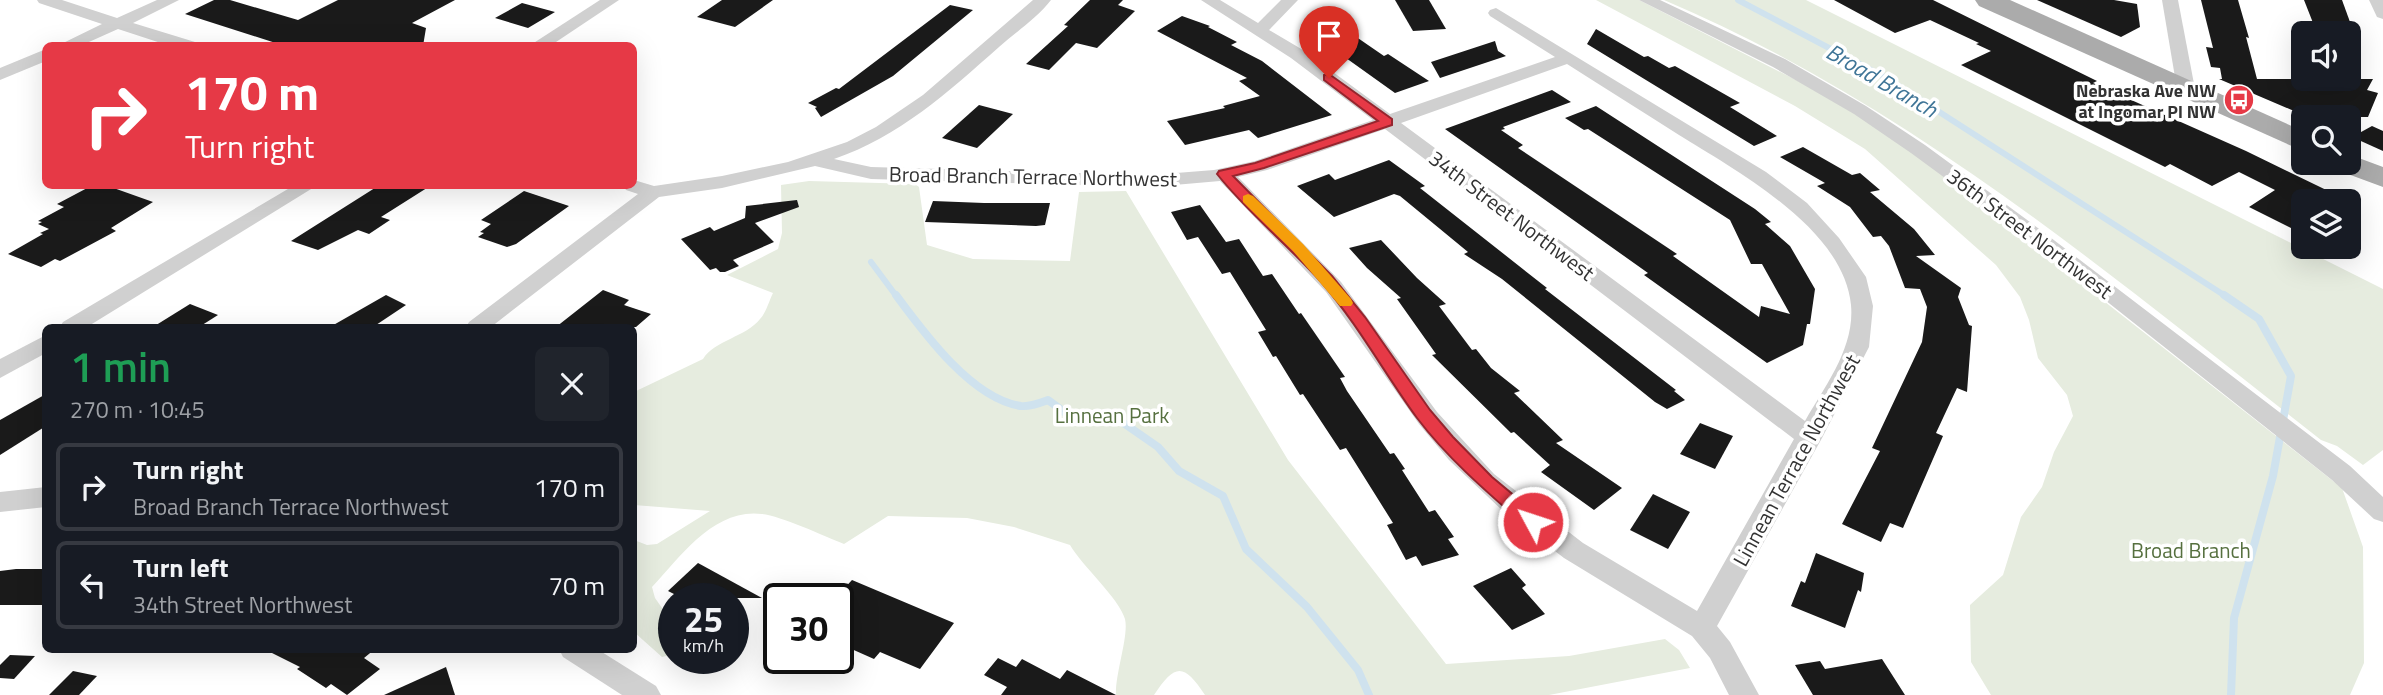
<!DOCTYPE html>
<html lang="en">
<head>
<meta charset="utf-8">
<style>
	:root { --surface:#171b24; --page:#20242c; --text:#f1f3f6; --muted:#9ea1a6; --line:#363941 }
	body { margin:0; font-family:"Titillium Web",sans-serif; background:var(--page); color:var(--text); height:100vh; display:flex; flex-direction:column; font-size:26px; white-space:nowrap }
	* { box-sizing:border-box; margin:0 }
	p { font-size:23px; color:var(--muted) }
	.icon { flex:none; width:38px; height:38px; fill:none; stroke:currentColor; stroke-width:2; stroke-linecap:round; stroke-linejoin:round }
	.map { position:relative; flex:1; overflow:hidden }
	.side { position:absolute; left:42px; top:324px; width:595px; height:329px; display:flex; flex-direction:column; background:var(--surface); border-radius:10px; box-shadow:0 7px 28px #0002 }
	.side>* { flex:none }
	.hud { position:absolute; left:42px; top:42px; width:595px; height:147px; border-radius:10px; box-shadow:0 7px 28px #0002; background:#e63946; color:#fff; overflow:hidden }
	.controls { position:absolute; left:2291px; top:21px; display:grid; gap:14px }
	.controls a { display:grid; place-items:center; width:70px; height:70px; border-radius:10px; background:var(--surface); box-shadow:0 7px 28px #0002; font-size:35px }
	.speed { position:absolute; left:658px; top:583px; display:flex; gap:14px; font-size:35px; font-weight:700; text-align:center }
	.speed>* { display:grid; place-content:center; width:91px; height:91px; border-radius:50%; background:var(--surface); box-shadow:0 7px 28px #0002; line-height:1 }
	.speed small { font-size:18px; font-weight:400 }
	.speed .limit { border:4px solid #111; border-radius:10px; background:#fff; color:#111 }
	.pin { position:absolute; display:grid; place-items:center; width:60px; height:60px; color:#fff; margin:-72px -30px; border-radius:50% 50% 50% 0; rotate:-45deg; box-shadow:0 0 7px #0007 }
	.pin .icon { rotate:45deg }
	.me { position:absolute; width:77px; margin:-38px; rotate:310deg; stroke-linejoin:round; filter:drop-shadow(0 0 5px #0008) }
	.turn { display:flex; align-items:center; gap:24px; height:147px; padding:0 28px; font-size:32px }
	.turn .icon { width:91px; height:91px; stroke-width:2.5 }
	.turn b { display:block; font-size:49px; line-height:60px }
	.round { display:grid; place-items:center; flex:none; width:74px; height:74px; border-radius:10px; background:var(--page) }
	.overview { display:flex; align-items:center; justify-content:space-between; height:119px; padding:0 28px }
	h1 { font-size:42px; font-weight:600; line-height:52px; color:#1e9e55 }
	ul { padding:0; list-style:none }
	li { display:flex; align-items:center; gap:21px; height:88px; margin:0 14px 10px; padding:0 14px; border:4px solid var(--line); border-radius:10px }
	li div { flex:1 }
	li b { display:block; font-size:26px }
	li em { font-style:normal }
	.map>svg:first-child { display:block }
	.green { fill:#e6ecdf }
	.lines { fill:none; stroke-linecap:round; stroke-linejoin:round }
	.stream-far1 { stroke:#cfe2ee; stroke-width:6 }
	.stream { stroke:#cfe2ee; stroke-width:8 }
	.building { fill:#1a1a1a }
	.minor { fill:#d0d0d0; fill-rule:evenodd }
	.primary { fill:#ababab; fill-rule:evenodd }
	.route { fill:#e63946; stroke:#96252e; stroke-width:2 }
	.slow { fill:#f59e0b }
	.labels { text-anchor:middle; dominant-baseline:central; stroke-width:7; stroke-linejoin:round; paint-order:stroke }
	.far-poi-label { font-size:18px; font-weight:bold; fill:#333; stroke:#fff; text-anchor:end }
	.street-label { font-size:21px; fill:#333; stroke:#fff }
	.park-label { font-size:21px; fill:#56703f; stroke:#fff }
	.water-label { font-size:23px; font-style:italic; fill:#3f7597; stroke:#fff }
</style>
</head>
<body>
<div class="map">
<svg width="2383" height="695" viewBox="0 0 2383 695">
	<rect width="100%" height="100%" fill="#fff"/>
	<g class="green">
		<path d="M1596,0H1639L1843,104L1919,156L2342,488L2363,547L2364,663L2350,695H1991L1971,662L1970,605L2003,575L2021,517L2042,487L2054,452L2073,416L2067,395L2038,358L2029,320L2020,297L1996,265L1865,149L1795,106Z"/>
		<path d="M1664,0H1806L2383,289V450L2363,465L2337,446L2321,440C2114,278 1908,103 1664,0Z"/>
		<path d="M809,181L915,184L919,187L927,245L973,259L1070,261L1079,192L1126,191L1288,460L1446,664L1569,656L1665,639L1679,650L1690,668L1549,695H1205C1184,663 1175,663 1154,695H1116C1115,674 1129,636 1125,619C1119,598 1082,566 1070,545L1014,527L967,518L888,516L844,544C824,536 781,516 762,514C714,508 681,556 652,587L655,598L674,625V654L662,657L634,632V540L647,545L657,544L710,511L634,505V392L703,359C715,340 746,337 760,319C766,313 769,301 773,293L727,275L778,249L782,233L781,185Z"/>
	</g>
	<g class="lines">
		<g class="stream-far1">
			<path d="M1738,0L1888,79L2227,297"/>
			<path d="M871,262L897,297"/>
		</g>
		<g class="stream">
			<path d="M896,295C924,333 972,399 1021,406C1030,407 1040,403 1048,400L1071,417L1122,422L1158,447L1179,471L1223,496L1246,549L1307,607L1358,670L1369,695"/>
			<path d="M2224,295L2259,319L2291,376L2273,476L2234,618L2231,695"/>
		</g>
	</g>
	<g class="building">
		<path d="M214,0H230L298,20L338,0H455L412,23L426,28L423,46H285L185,14Z"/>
		<path d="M722,0H773L735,27L697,17Z"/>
		<path d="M1090,0H1123L1118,5L1135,11L1097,48L1076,43L1049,70L1026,64L1068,26L1064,25Z"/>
		<path d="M1395,0H1429L1446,29L1413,31Z"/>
		<path d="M1834,0H1933L2097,81L2093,83L2246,151L2349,201H2303V223L2293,229L2249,207L2275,190L2239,172L2212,186L2170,164L2165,167L1961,65L1991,51L1976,44L1979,43L1930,20L1895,33Z"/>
		<path d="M2037,0H2114L2137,4L2140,27L2121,37Z"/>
		<path d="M2201,0H2238L2249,38L2246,37L2257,79H2373L2367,90L2378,93L2368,117H2308L2219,79H2222L2220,68L2211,67L2206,47L2213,48Z"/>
		<path d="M2304,0H2342L2354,33H2317Z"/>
		<path d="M522,3L555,12L528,28L495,18Z"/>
		<path d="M950,5L973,10L893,76L821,117L815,108L817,107L808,103L836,88L839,89Z"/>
		<path d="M1182,16L1210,26L1208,27L1237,42L1231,45L1262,61L1332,115L1258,138L1249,130L1185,145L1167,121L1225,108L1223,106L1260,96L1239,81L1247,78L1157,31Z"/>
		<path d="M1596,29L1644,57L1648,56L1669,68L1675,66L1740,103L1730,107L1777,136L1754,146L1587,44Z"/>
		<path d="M1352,34L1384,56L1388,54L1429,81L1395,93L1325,43Z"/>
		<path d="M1495,41L1498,51L1506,56L1440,78L1431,62Z"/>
		<path d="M1552,90L1571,102L1503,127L1505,129L1501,130L1523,145L1518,148L1677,254L1673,256L1759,317L1761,306L1790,314L1762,264H1751L1730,220L1588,129L1584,130L1565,118L1596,106L1755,209L1771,222L1765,224L1790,246L1815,289L1810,324H1807L1803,345L1767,363L1644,275L1648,273L1445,129Z"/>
		<path d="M979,105L1013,114L977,148L942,138Z"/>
		<path d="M2372,126L2383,131V151L2352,137Z"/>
		<path d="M1803,147L1852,175L1860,173L1880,190L1870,192L1914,229L1935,255L1916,256L1961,288L1958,297L1969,325L1972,326L1967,392L1957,388L1936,433L1943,436L1903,528L1890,523L1881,542L1842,524L1880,451L1872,448L1922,342L1927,307L1920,289L1905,288L1889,246L1881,236L1873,237L1850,207L1817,186L1825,183L1780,157Z"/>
		<path d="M1389,160L1425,186L1420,188L1547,288L1545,289L1676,390L1674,391L1685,400L1667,409L1655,402L1502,279L1464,254L1468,252L1400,196L1394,194L1334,217L1297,186L1329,174L1335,180Z"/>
		<path d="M91,186H108L153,202L111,228L116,231L60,261L55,259L41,267L8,254L43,234L40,233L49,229L38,224L42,222L38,221L64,207L57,204Z"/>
		<path d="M378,186H430L381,217L390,220L369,234L358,230L318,250L291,241Z"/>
		<path d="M524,191L569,206L516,244L507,247L478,237L484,233L480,232L491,224L481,220Z"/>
		<path d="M797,200L799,207L755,223L774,242L733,260L739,266L725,272H720L716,268L710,270L681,239L710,227L714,231L745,218L746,206Z"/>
		<path d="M933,201L984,203H1050L1045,225L1036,226L925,222Z"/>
		<path d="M1200,205L1226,242L1239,239L1263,276L1272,274L1299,314L1301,313L1345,377L1340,378L1347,391L1390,454L1394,453L1405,469L1402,470L1429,512L1435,510L1454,537L1448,539L1459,555L1422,566L1416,556L1406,560L1387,525L1393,523L1346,448L1340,450L1303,394L1300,395L1276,356L1273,357L1258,332L1266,330L1230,272L1222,274L1198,237L1187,240L1171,212Z"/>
		<path d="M1381,240L1417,278L1446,304L1439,306L1472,350L1476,349L1491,368L1520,391L1514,393L1563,440L1556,443L1622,488L1594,510L1541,472L1550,465L1514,432L1511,433L1432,355L1436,354L1397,299L1401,298L1367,268L1349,248Z"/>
		<path d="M603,290L629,300L624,305L651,314L636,327H556Z"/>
		<path d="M386,295L406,305L373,327H330Z"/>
		<path d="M190,304L218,315L199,327H153Z"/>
		<path d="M46,394V426L0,455V420Z"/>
		<path d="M1700,423L1733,436L1715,469L1680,454Z"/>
		<path d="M1653,494L1690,512L1668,549L1630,530Z"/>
		<path d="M1816,553L1864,573L1861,592L1858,590L1845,628L1791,606L1801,581L1805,583Z"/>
		<path d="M698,563L762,598H682L668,591Z"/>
		<path d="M1511,568L1526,585L1522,588L1545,614L1512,630L1473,586Z"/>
		<path d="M16,569H46V605H0V571Z"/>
		<path d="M852,580L954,623L920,669L880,652L874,659L838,643V595Z"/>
		<path d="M264,649H375L364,658L380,669L347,695L331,684L326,688L297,669L300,667Z"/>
		<path d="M10,655L35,656L14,679L0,678V665Z"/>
		<path d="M998,658L1016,667L1022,659L1060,679L1067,670L1116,695H1001L1007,687L984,675Z"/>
		<path d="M1882,659L1905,695H1813L1795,665L1820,661L1825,669Z"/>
		<path d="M446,667L455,695H384Z"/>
		<path d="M73,671L97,676L79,695H49Z"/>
	</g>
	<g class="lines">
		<g class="minor">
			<path d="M37,0H62L117,18L157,0H179L133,23L195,42L197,46H170L118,29L80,46H57L102,24L39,3Z"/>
			<path d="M600,0H619L550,46H529Z"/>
			<path d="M1033,0H1051C1037,18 1016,32 999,47C948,92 899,137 834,159L871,167L1151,175L1214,170L1255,161L1373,120L1291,58L1201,0H1220L1258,23L1281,0H1298L1269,30L1303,50L1390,114L1555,57L1490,16L1488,13L1490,10L1496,8L1766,172L1807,203L1839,238L1866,277L1873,306L1869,347L1822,438L1717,626L1730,642L1759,695H1729L1710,658L1692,636L1564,558L1504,512L1449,460L1419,424L1326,292L1220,181L1151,187L871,179L815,166L722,188L659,197L491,327H466L469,322L638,194L626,190L624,186H634V180L654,186L722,176L788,162L847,142L876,127L923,95ZM1567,64C1604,88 1642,111 1679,135C1737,171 1844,229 1851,305C1855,348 1825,386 1805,421L1401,123ZM1385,129L1794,439L1697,611L1583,543L1494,474L1437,412L1341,282L1238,177L1267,170Z"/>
			<path d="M1639,0H1660L1785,59L1866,106L1925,145L2042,231L2350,466L2383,497V522L2374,519L2332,480L2028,239L1911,153L1854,114L1773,67Z"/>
			<path d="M2162,0H2178L2195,89L2192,93L2186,94L2177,89Z"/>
			<path d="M2369,0H2383V19L2377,17Z"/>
			<path d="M46,49V61L0,80V68Z"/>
			<path d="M293,186H316L87,327H60L63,322Z"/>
			<path d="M46,335V353L0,378V359Z"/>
			<path d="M46,487V507L0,512V492Z"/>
			<path d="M559,649H597L656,686L661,695H622L563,657Z"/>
		</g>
		<g class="primary">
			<path d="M1975,0H2010L2303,131V151L1979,6Z"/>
			<path d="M2348,154L2383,167V187L2337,170L2333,163H2348Z"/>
		</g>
	</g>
	<path class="route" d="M1329,74L1392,119V125L1264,168L1233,176L1332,276L1365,317L1430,410L1453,437L1492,477L1540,517L1542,522L1540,527H1527C1488,493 1448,459 1417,418C1384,373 1358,324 1321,282C1288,245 1248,213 1217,174L1219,171L1255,163L1378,121L1324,80V75Z"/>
	<path class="slow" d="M1248,194L1253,196L1303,244L1351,299L1353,303L1351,306H1340L1293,251L1243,202V196Z"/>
	<defs>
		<g id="bus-disc" transform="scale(1.575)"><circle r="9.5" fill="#e63946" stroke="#fff"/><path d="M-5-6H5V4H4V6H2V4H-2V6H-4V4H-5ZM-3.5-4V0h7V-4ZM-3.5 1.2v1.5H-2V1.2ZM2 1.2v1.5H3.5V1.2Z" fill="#fff"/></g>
	</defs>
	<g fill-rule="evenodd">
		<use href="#bus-disc" x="2239" y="100"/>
	</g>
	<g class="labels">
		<g class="far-poi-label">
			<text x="2216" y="90">Nebraska Ave NW<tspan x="2216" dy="21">at Ingomar Pl NW</tspan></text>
		</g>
		<g class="street-label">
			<text transform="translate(1033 176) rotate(1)">Broad Branch Terrace Northwest</text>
			<text transform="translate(1512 215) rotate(37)">34th Street Northwest</text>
			<text transform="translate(2030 233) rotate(37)">36th Street Northwest</text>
			<text transform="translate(1796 460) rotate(-61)">Linnean Terrace Northwest</text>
		</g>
		<g class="park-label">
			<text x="1112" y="415">Linnean Park</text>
			<text x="2191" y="550">Broad Branch</text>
		</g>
		<g class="water-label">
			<text transform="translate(1882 80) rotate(30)">Broad Branch</text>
		</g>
	</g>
</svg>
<div class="controls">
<a><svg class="icon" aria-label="sound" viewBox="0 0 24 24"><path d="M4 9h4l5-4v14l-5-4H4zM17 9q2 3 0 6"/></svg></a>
<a><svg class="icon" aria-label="search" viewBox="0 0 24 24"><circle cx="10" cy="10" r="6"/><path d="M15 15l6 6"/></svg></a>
<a><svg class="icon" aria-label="layers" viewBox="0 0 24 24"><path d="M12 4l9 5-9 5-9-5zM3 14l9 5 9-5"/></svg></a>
</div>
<div class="speed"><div>25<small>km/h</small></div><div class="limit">30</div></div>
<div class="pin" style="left:1329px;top:78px;background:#d93025"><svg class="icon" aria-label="arrive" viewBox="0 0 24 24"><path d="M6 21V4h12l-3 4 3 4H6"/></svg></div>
<svg class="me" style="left:1533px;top:522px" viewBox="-20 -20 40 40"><circle r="17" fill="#e63946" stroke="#fff" stroke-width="3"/><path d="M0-11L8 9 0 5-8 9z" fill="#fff"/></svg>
<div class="hud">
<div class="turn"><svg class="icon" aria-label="right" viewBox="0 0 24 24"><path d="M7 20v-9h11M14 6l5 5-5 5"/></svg><div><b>170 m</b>Turn right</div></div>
</div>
<section class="side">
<div class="overview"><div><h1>1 min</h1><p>270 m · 10:45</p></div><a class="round"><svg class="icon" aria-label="close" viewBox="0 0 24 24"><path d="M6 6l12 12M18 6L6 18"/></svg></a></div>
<ul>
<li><svg class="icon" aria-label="right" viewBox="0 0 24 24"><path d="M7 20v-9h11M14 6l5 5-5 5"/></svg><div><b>Turn right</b><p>Broad Branch Terrace Northwest</p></div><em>170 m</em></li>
<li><svg class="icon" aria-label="left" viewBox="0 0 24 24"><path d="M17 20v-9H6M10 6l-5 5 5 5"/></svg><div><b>Turn left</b><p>34th Street Northwest</p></div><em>70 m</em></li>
</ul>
</section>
</div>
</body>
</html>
